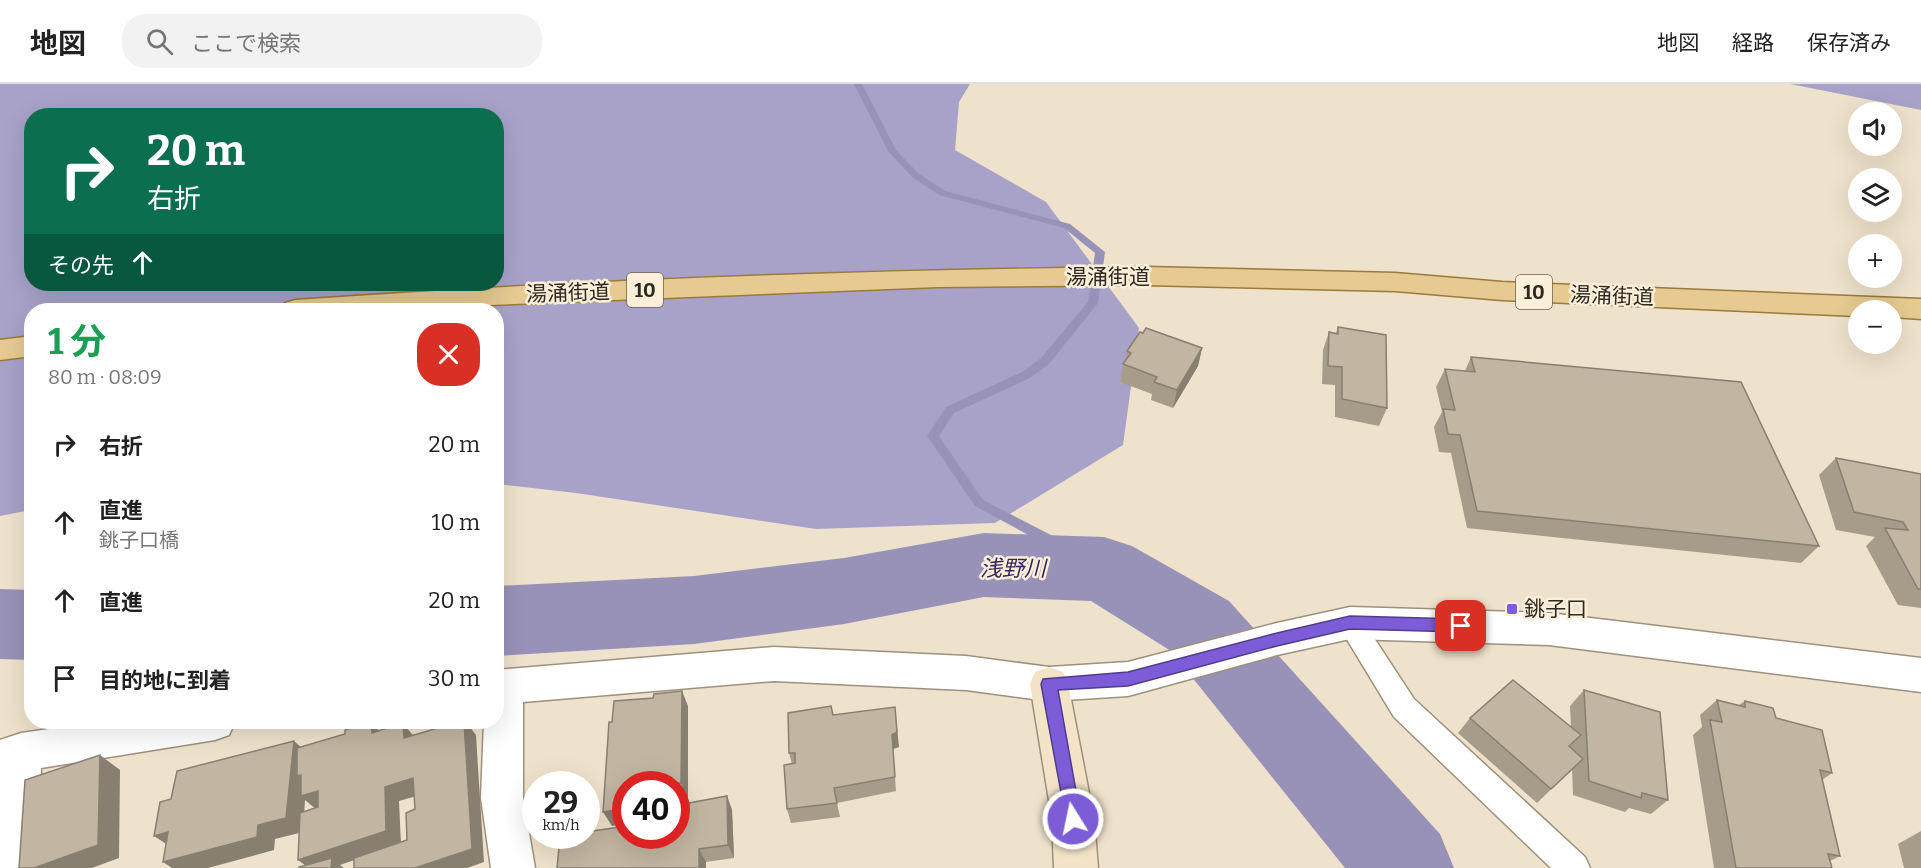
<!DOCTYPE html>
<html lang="ja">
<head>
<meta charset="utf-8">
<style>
	:root { --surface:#fff; --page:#f2f2f2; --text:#222; --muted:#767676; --line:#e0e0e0 }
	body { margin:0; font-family:Bitter,"Noto Sans JP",serif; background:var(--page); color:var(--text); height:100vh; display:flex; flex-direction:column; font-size:22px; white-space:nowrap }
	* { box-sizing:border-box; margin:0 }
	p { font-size:20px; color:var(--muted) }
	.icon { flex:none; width:33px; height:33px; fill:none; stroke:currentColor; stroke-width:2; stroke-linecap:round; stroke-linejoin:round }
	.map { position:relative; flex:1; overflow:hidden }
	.side { position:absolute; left:24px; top:219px; width:480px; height:426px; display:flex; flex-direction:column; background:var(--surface); border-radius:24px; box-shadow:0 6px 24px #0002 }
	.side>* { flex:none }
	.hud { position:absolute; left:24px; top:24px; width:480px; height:183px; border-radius:24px; box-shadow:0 6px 24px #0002; background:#0b6e4f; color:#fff; overflow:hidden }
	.tools { position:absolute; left:1848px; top:18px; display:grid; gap:12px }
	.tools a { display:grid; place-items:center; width:54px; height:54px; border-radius:50%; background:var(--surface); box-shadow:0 6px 24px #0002; font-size:30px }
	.speed { position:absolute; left:522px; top:687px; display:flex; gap:12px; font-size:30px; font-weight:700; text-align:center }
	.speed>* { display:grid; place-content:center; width:78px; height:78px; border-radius:50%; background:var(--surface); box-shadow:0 6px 24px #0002; line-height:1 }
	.speed small { font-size:15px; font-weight:400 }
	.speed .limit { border:9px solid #d22; background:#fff; color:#111 }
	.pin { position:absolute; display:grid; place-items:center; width:51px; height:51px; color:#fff; margin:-26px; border-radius:12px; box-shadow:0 3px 9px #0006 }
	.me { position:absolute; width:66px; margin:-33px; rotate:350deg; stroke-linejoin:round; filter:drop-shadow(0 0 4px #0008) }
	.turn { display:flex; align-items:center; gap:21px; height:126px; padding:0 24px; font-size:27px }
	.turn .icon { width:78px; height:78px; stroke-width:2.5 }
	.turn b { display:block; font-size:42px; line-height:51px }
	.then { display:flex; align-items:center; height:57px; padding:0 24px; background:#0003; gap:12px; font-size:22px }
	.round { display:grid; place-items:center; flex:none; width:63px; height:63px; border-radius:24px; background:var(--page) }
	.summary { display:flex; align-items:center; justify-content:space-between; height:102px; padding:0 24px }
	h1 { font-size:36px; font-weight:700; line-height:45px; color:#1e9e55 }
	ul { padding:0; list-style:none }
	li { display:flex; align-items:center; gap:18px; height:78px; padding:0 24px }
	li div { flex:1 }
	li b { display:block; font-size:22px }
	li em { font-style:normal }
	header { display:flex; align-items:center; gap:36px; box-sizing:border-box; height:84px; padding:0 30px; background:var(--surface); border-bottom:2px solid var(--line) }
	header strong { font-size:28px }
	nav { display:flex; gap:33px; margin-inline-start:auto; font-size:21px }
	.search { width:420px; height:54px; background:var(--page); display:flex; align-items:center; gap:15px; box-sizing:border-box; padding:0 21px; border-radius:24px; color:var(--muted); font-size:22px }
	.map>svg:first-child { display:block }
	.forest { fill:#a8a2c9; fill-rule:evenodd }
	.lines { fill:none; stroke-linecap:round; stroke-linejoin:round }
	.stream { fill:#9892b8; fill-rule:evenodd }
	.river { fill:#9892b8; fill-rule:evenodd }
	.lane-casing { stroke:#9d917d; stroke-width:3 }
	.street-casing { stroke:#9d917d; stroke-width:3 }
	.secondary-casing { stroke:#9d917d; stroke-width:3 }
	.primary-casing { stroke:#9b7a3a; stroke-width:3 }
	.lane { fill:#fff; fill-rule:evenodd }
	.street { fill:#fff; fill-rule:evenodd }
	.secondary { fill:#f3e4c8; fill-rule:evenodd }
	.primary { fill:#e6ca91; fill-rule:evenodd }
	.wall { fill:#a79c8a }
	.shaded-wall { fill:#887f71 }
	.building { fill:#c2b5a1; stroke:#887f71; stroke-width:1.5 }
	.route { fill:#7d5dd7; stroke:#513c8c; stroke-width:1.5 }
	.poi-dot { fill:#7d5dd7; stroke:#fcefd9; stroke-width:2 }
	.labels { text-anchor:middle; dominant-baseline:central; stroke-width:5; stroke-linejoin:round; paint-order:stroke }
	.shield { fill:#fcefd9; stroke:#6c6458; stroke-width:1.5 }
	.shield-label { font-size:20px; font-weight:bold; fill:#2e2921 }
	.street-label { font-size:21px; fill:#2e2921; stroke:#fcefd9 }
	.poi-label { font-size:21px; fill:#2e2921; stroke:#fcefd9; text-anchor:start }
	.water-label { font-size:22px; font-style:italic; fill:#35295b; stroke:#fcefd9 }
</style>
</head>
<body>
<header>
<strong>地図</strong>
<div class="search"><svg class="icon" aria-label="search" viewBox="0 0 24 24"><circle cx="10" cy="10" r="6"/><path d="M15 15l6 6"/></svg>ここで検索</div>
<nav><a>地図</a><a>経路</a><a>保存済み</a></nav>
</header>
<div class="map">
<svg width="1921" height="784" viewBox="0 0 1921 784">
	<rect width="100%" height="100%" fill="#efe2cc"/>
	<g class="forest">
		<path d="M0,0H970L959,18L955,66L1046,118L1139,244L1123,361L995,439L816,445L576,409L497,400L496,226H32L31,426L0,432ZM32,32H496V200H32Z"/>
		<path d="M1790,0H1921V26Z"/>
	</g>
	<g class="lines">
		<path class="stream" d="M854,0H862L896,66L918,89L945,107L1070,140L1105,168L1098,219L1049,280L1030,294L954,329L939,352L983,416L1109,481L1110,485L1109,489L1104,490L1099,489L975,422L927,352L946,323L1022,288L1041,274L1088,218L1095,169L1064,144L939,111L912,93L888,67Z"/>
		<g class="river">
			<path d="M984,449L1104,453L1132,462L1229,517L1440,750L1454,784H1345L1171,567L1091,517L984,513L844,540L694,560L496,572V502L694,492L844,474Z"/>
			<path d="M0,505L32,506V576L0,575Z"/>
		</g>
		<g class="lane-casing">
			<path id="lane" d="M1350,528L1359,531L1414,615L1585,773L1590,784H1551L1394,633L1337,539L1341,531Z"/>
		</g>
		<g class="street-casing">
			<g id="street">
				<path d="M1350,523L1549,529L1921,574V608L1549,561L1350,555L1277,571L1128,612L1049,617L966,606L774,597L523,618V714L535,784H491L481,714L484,638H496V586L774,563L966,572L1049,583L1128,578L1277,539Z"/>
				<path d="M99,638H235L229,651L215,656L41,684L39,784H0V656L21,649Z"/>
			</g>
		</g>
		<g class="secondary-casing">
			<path id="secondary" d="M1049,583L1063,588L1068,600L1094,735L1098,784H1054L1052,735L1030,600L1035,588Z"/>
		</g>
		<g class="primary-casing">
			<g id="primary">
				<path d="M1146,183L1395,189L1502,198L1921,215V235L1892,233V226H1858V232L1502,216L1395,207L1146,201L938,203L490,221L419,226H281L285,219L295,216C578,196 862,186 1146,183Z"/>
				<path d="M32,252V272L0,276V256Z"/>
			</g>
		</g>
		<use href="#lane" class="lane"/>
		<use href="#street" class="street"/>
		<use href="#secondary" class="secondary"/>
		<use href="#primary" class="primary"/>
	</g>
	<g class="wall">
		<path d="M1338,243L1387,324L1379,342L1335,333V301L1322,300L1323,266L1329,248L1336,249Z"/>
		<path d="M1202,264L1198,282L1173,324L1151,316L1152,310L1120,298L1123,280L1126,275L1127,267Z"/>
		<path d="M1471,273L1819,462L1801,479L1467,444L1451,369L1439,368L1434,343L1442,328L1436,303L1445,285L1465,287Z"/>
		<path d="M1836,374L1921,390V524L1898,521L1866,462L1875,453L1836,446L1819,391Z"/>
		<path d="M1584,606L1668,716L1651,730L1629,724L1625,728L1573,711L1572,685L1537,719L1458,649L1470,634L1571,643L1570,622Z"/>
		<path d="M1717,616L1739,621L1745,617L1776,634L1832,689L1822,696L1840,772L1830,777L1832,784H1714L1693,651L1702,643L1700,631Z"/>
		<path d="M688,622V714L676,715V700H626L612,742V638Z"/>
		<path d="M833,631L899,663L893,665L896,707L837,719L840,733L791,739L787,725L792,680L789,669Z"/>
		<path d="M727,712L732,726L734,774L706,778V784H557L688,731Z"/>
		<path d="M1921,747V784H1904L1898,760Z"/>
	</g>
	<g class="shaded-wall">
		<path d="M1202,264L1198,282L1173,324L1177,306Z"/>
		<path d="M682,607L688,622V714L681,699Z"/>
		<path d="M895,623L899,663L893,665L896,707L892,651Z"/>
		<path d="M371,638L385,653L372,649Z"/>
		<path d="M464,638H466L476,651L484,778L467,784H415Z"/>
		<path d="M403,639L416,655L404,654Z"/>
		<path d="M294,657L310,671L318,707L333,721L317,726L305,716L303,748L275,755L274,766L208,784H172L163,778L258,741Z"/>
		<path d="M100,671L120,686L119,774L92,784H34Z"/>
		<path d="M413,694L427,709L399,717L401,760L340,781L344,784H309L298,776L385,703Z"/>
		<path d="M727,712L732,726L734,774L728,761Z"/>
		<path d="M626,724V739L612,742L603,728Z"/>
		<path d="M168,748L174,765L154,752Z"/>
		<path d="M699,765L706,778V784H699Z"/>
	</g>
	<g class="building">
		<path d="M1338,243L1386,251L1387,324L1342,315V283L1328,282L1329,248L1338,250Z"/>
		<path d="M1146,244L1202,264L1177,306L1154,298L1157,293L1123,280L1131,269L1127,267L1140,248L1143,249Z"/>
		<path d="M1471,273L1741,298L1819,462L1477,427L1460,351L1448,350L1443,325L1455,326L1445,285L1475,288Z"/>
		<path d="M1836,374L1921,390V505H1918L1885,444L1908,446L1903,438L1854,428Z"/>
		<path d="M1513,596L1581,651L1569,662L1583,675L1551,705L1470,634Z"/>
		<path d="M1584,606L1660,628L1668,716L1642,709L1641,714L1589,697Z"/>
		<path d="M682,607L681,699L674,700H626V724L603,728L609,638H612L614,617L653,614L654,610Z"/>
		<path d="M1717,616L1745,623V617L1773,624L1776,634L1822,646L1832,689L1820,686L1840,772L1828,770L1832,784H1736L1710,636L1722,638Z"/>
		<path d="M831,622L833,631L895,623L897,648L892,651L895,693L834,704L837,719L787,725L784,681L795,679V669H789L788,629Z"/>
		<path d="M371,638L372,649L403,639L404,654L458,638H464L472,765L415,784H354V774L407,756L406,729L415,725L413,694L385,703L386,747L298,776L300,729L318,723V707L301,712V691L297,692V664L345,650V646Z"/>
		<path d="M294,657L286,734L258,741L257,753L163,778L168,748L154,752L160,718L171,715L177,687Z"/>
		<path d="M100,671L98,761L34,784H19L25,696Z"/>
		<path d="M727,712L728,761L699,765V784H557L560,753L569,752H586V748L626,742V752H676V733L688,731L689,719Z"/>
		<path d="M332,774L331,784H299V783Z"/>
	</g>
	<path class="route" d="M1350,532L1461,535L1466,537L1468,542L1466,547L1461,548L1350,545L1277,562L1128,602L1058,606L1081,735L1079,741L1073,743L1067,741L1041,600L1043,595L1128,588L1277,549Z"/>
	<rect class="poi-dot" x="1506" y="519" width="12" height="12" rx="3"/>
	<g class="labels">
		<g class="shield">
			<rect x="627" y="189" width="36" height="34" rx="4.5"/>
			<rect x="1516" y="191" width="36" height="34" rx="4.5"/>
		</g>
		<g class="shield-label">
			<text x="645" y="206">10</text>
			<text x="1534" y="208">10</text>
		</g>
		<g class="street-label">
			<text x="1108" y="193">湯涌街道</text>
			<text transform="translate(568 209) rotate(-2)">湯涌街道</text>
			<text transform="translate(1612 212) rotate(2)">湯涌街道</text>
		</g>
		<g class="poi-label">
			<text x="1524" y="525">銚子口</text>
		</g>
		<g class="water-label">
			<text x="1013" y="484">浅野川</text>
		</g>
	</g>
</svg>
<div class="tools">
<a><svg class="icon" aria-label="sound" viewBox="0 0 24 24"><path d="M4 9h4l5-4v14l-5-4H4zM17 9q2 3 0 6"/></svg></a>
<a><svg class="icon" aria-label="layers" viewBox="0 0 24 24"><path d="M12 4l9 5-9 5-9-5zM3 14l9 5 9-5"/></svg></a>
<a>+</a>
<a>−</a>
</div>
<div class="speed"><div>29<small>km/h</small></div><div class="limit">40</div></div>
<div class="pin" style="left:1461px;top:542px;background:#d93025"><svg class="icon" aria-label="arrive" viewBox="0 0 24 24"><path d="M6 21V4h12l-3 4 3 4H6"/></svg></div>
<svg class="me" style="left:1073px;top:735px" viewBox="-20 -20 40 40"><circle r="17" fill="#7d5dd7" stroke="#fff" stroke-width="3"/><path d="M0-11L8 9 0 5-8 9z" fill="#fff"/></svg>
<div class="hud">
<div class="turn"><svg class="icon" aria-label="right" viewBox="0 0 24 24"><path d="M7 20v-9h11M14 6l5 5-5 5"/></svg><div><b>20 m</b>右折</div></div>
<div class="then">その先<svg class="icon" aria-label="ahead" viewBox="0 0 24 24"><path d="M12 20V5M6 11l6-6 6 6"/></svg></div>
</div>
<section class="side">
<div class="summary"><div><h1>1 分</h1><p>80 m · 08:09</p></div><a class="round" style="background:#d93025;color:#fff"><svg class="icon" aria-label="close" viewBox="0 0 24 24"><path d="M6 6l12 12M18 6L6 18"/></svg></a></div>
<ul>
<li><svg class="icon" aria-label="right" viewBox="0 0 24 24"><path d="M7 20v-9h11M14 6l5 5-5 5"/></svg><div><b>右折</b></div><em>20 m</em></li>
<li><svg class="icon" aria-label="ahead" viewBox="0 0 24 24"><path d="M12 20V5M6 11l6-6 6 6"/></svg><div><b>直進</b><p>銚子口橋</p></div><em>10 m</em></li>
<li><svg class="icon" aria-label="ahead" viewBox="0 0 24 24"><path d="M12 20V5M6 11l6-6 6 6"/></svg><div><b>直進</b></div><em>20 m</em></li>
<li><svg class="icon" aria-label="arrive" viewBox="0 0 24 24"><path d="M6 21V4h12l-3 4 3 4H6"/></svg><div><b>目的地に到着</b></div><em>30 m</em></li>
</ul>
</section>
</div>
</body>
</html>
